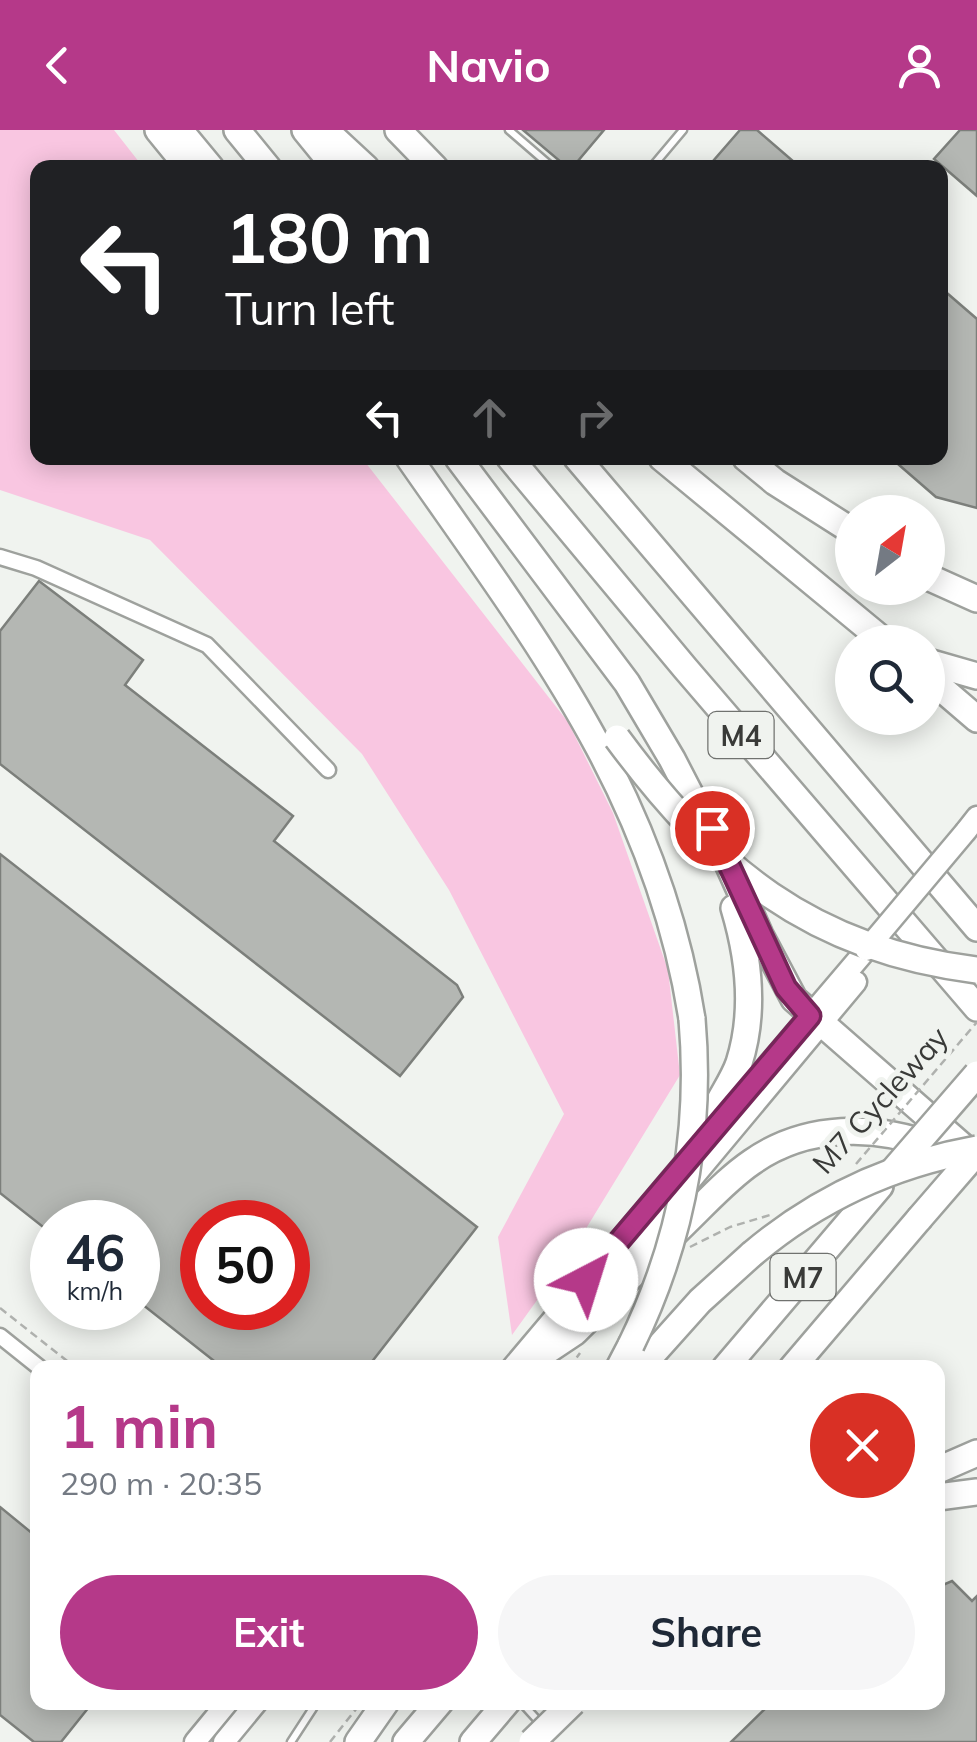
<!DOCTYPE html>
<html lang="en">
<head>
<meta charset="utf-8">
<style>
	:root { --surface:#fff; --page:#f6f6f7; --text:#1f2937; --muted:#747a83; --accent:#b53989 }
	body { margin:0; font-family:Mulish,sans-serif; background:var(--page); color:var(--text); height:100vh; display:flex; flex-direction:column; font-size:38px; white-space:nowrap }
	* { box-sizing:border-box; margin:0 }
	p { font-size:32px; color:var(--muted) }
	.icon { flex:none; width:55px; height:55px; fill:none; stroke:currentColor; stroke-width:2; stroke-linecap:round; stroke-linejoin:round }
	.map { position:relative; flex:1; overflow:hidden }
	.details { position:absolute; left:30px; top:1230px; width:915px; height:350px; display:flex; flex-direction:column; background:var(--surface); border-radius:20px; box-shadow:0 5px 25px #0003 }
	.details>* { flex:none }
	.guide { position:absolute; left:30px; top:30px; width:918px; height:305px; border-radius:20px; box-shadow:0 5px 25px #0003; background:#202124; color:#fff; overflow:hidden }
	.needle { width:65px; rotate:31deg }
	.fabs { position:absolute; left:835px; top:365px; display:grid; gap:20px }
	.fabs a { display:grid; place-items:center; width:110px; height:110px; border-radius:50%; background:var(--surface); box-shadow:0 5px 25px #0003; font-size:50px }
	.speed { position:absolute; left:30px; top:1070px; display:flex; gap:20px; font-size:50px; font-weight:700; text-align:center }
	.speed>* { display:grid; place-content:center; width:130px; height:130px; border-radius:50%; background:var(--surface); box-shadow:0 5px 25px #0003; line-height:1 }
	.speed small { font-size:25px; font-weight:400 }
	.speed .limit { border:15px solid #d22; background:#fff; color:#111 }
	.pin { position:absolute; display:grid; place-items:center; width:85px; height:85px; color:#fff; margin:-42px; border:5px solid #fff; border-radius:50%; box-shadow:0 2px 10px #0007 }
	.me { position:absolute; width:110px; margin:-55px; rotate:40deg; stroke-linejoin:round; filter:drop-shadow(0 0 8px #0008) }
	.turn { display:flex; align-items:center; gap:35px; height:210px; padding:0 30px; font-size:45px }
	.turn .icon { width:130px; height:130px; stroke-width:2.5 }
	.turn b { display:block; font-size:70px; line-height:85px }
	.lanes { display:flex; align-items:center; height:95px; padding:0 30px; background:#0003; justify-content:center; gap:50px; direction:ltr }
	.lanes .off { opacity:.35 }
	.round { display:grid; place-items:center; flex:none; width:105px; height:105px; border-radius:52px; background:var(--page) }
	.overview { display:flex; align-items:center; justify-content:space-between; height:170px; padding:0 30px }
	h1 { font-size:60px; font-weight:700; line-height:75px; color:var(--accent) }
	.cta { display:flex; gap:20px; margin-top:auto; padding:20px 30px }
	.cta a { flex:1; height:115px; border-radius:60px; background:var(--accent); color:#fff; font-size:40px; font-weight:700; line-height:115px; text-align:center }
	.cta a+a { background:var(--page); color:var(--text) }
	header { display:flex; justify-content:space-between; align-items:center; height:130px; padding:0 30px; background:var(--accent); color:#fff; font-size:45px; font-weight:700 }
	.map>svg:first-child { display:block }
	.green { fill:#f9c6e1 }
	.building { fill:#b4b7b3; stroke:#7c7f7b; stroke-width:2.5; fill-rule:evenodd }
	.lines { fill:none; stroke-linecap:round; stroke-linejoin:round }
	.service-casing { stroke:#9ea19d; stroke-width:11 }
	.minor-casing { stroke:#9ea19d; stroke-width:19 }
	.secondary-casing { stroke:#9ea19d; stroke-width:25 }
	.motorway-casing { stroke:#9ea19d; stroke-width:30 }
	.path { stroke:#afb1ae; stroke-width:2.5; stroke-dasharray:8 5; stroke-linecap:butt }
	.service { stroke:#fff; stroke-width:6 }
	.minor { stroke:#fff; stroke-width:14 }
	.secondary { stroke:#fff; stroke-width:20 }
	.motorway { stroke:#fff; stroke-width:25 }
	.secondary-bridge-casing { stroke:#9ea19d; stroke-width:25; stroke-linecap:butt }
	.motorway-bridge-casing { stroke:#9ea19d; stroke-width:30; stroke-linecap:butt }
	.path-bridge { stroke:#afb1ae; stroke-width:2.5; stroke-dasharray:8 5; stroke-linecap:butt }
	.secondary-bridge { stroke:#fff; stroke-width:20 }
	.motorway-bridge { stroke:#fff; stroke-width:25 }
	.route-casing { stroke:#762559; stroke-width:25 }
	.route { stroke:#b53989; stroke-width:18 }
	.labels { text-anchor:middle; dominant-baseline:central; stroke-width:10; stroke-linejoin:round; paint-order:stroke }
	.shield { fill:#f0f3ef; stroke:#70726f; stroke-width:2.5 }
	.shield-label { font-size:28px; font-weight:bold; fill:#393a38 }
	.street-label { font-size:30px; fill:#393a38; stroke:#f0f3ef }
</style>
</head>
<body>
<header><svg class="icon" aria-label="back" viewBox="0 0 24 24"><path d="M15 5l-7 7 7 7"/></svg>Navio<svg class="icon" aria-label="person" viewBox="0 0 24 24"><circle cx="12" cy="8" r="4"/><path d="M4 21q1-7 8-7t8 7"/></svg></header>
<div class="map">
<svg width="977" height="1612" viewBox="0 0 977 1612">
	<rect width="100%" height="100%" fill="#f0f3ef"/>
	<path class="green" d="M0,0H114L143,37L38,38V328H362L568,592L613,683L668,840L680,945L571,1123L512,1205L498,1107L564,984L449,760L362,624L150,410L0,360Z"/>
	<g class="building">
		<path d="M523,0H604L572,38H568Z"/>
		<path d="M740,0H757L801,38H707Z"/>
		<path d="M960,0H977V66L934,29Z"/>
		<path d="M940,157L977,189V378L936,367L891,328H940Z"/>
		<path d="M39,451L143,530L125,555L293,686L274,711L457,855L463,867L400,946L0,634V501Z"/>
		<path d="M0,724L477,1097L367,1238H223L138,1171V1092H52V1104L0,1063ZM202,1092H288V1178H202Z"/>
		<path d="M0,1377L38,1408V1572H93L61,1612H34L0,1585Z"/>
		<path d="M952,1451L972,1471L977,1466V1612H731L772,1572H938V1457Z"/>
	</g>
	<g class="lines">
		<g class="service-casing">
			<g id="service">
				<path d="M509,0L553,38"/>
				<path d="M651,38L683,0"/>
				<path d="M521,1572L541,1594"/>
				<path d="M291,1612L317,1572"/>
			</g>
		</g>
		<g class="minor-casing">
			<g id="minor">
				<path d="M0,427L36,438L207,515L328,640"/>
				<path d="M0,1206L40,1238"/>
			</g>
		</g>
		<g class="secondary-casing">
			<g id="secondary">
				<path d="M966,701L977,687"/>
				<path d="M712,1001L866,820"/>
				<path d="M512,1238L690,1027"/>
				<path d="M534,1238L856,852"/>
				<path d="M195,1612L228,1572"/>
				<path d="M224,1612L257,1572"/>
			</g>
		</g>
		<g class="motorway-casing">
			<g id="motorway">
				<path d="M158,0L189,38"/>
				<path d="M237,0L268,38"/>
				<path d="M305,0L336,38"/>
				<path d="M325,0L366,38"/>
				<path d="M398,0L435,38"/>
				<path d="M182,3L211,38"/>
				<path d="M409,328C535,509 657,664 692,889"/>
				<path d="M458,328L627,553L672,629L703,689L712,698L760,805L794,869L977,1029"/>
				<path d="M510,328L685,538L977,878"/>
				<path d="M577,328L977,798"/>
				<path d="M662,328L885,512"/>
				<path d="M746,328L775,352L852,401"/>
				<path d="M928,447L977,469"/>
				<path d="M928,532L977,546"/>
				<path d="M928,547L977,589"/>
				<path d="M709,1004C710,977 730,959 739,933C755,883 749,828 734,778"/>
				<path d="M548,1220L575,1202C611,1166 647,1130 684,1094C706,1073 727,1049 752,1032C806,994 875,994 935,1017"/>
				<path d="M619,1238L631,1215"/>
				<path d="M640,1238L700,1171L752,1124"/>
				<path d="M725,1238L880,1056"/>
				<path d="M792,1238L919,1089"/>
				<path d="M938,1340L977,1323"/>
				<path d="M938,1367L977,1362"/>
				<path d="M358,1612L386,1572"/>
				<path d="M406,1612L440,1572"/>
				<path d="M473,1612L507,1572"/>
			</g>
		</g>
		<g class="path">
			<path d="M690,1117L730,1097L770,1085"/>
			<path d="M0,1178L76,1238"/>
			<path d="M569,1238L580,1223"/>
			<path d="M330,1612L360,1574"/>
		</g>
		<use href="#service" class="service"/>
		<use href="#minor" class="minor"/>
		<use href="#secondary" class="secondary"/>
		<use href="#motorway" class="motorway"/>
		<g class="secondary-bridge-casing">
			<path id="secondary-bridge" d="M866,820L966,701"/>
		</g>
		<g class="motorway-bridge-casing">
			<g id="motorway-bridge">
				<path d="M617,608C713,738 811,820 977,840"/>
				<path d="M893,1041L977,944"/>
				<path d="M919,1089L977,1022"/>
				<path d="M752,1124C817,1069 893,1034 977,1019"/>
				<path d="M631,1215C682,1111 702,1004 692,889"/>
				<path d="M532,1612L573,1572"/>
			</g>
		</g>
		<path class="path-bridge" d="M856,1034L977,892"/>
		<use href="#secondary-bridge" class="secondary-bridge"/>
		<use href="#motorway-bridge" class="motorway-bridge"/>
	</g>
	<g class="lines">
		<g class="route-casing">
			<path id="route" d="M586,1150L810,886L786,858L712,698"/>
		</g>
		<use href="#route" class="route"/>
	</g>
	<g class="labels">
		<g class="shield">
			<rect x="708.5" y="582" width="65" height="46" rx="8"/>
			<rect x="770.5" y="1124" width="65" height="46" rx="8"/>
		</g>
		<g class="shield-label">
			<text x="741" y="605">M4</text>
			<text x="803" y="1147">M7</text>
		</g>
		<g class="street-label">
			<text transform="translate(880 970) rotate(-48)">M7 Cycleway</text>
		</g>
	</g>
</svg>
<div class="fabs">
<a><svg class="needle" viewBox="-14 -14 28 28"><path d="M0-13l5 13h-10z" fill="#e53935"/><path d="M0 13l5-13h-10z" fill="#747a83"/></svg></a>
<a><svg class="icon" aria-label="search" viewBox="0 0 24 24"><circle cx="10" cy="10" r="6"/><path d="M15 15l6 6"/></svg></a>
</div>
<div class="speed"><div>46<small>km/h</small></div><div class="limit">50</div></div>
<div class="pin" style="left:712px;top:698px;background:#d93025"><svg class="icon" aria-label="arrive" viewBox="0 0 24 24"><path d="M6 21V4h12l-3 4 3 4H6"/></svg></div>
<svg class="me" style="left:586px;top:1150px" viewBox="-20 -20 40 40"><circle r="19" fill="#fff"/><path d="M0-13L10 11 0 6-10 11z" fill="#b53989"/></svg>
<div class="guide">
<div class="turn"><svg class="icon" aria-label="left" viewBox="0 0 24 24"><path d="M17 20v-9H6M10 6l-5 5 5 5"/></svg><div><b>180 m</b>Turn left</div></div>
<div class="lanes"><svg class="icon" aria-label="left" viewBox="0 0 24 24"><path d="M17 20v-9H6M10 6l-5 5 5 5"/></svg><svg class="icon off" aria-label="ahead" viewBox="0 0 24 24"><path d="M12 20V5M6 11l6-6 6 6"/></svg><svg class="icon off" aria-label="right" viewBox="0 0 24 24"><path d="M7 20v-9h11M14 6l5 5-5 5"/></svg></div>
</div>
<section class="details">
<div class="overview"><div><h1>1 min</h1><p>290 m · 20:35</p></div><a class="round" style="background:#d93025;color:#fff"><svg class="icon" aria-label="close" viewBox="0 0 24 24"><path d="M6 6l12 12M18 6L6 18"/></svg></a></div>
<div class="cta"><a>Exit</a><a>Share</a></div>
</section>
</div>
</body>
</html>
